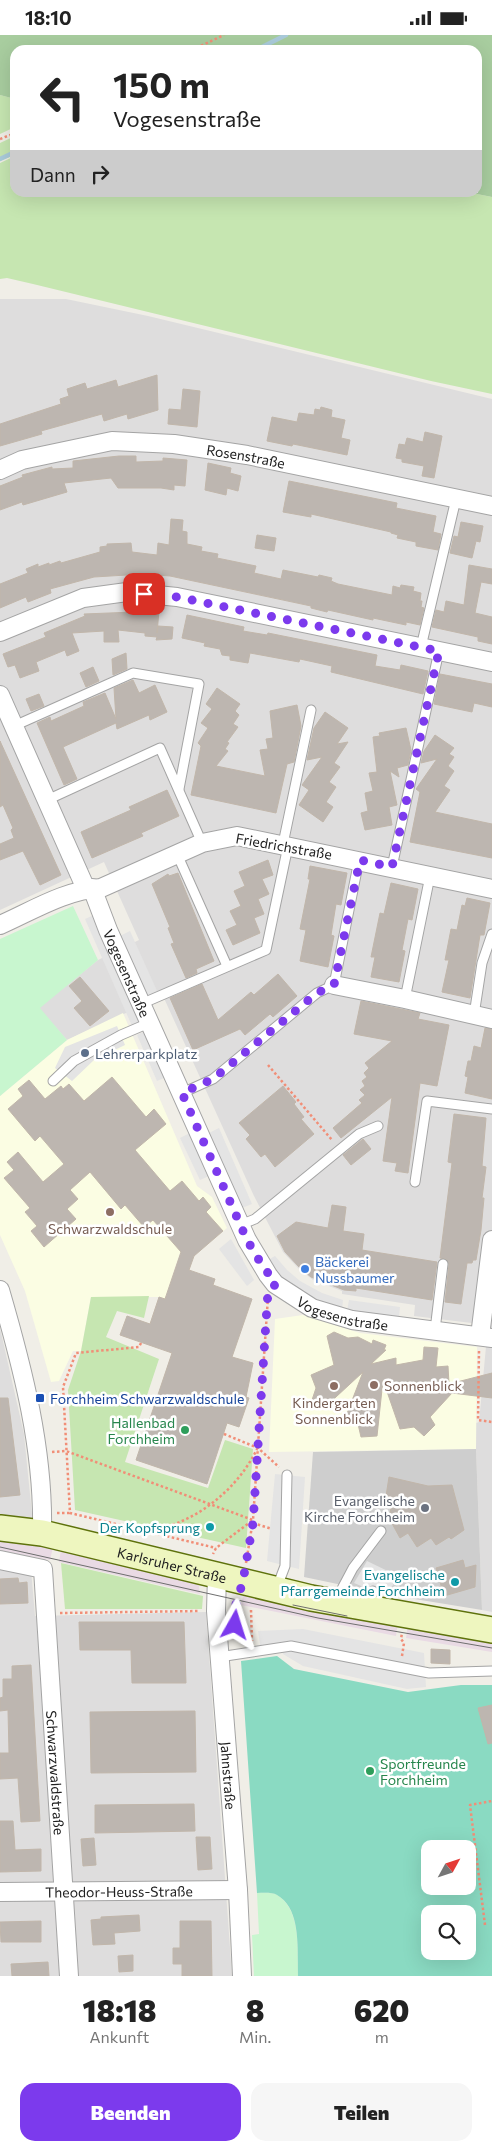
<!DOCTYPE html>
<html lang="de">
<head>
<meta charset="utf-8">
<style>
	:root { --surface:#fff; --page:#f6f6f6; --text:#222; --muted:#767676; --accent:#7c3aed }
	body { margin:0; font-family:Commissioner,sans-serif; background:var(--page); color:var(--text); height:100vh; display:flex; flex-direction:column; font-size:19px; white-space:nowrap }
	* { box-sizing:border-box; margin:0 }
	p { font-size:16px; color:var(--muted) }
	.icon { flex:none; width:28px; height:28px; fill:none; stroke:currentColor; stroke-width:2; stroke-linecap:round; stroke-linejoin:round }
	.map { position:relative; height:1941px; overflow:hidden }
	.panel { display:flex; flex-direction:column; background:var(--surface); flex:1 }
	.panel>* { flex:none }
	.hud { position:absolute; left:10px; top:10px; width:472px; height:152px; border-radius:15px; box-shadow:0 5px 20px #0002; background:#fff; color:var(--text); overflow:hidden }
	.needle { width:32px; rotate:50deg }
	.controls { position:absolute; left:421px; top:1805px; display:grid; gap:10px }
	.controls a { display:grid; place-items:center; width:55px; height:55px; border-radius:10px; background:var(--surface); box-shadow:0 5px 20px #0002; font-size:25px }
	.pin { position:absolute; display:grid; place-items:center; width:42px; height:42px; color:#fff; margin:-21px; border-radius:10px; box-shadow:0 2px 8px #0006 }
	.me { position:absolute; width:55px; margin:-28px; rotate:6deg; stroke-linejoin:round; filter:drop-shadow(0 0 4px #0008) }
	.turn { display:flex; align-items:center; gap:18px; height:105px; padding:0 20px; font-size:22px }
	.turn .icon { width:65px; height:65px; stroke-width:2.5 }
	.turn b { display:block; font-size:35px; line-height:42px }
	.then { display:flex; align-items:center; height:48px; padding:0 20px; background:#0003; gap:10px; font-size:19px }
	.eta { display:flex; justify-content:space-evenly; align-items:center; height:85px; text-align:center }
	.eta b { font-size:30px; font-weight:800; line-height:35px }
	.cta { display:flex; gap:10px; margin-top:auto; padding:10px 20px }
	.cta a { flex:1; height:58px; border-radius:15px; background:var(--accent); color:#fff; font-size:20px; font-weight:800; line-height:58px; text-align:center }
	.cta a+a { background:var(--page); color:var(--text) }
	.status { display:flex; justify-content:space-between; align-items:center; height:35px; padding:0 25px; background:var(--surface); direction:ltr }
	.status svg { height:14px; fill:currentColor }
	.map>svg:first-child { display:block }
	.residential { fill:#dedddd }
	.industrial { fill:#e9dae4 }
	.education { fill:#fbfde3 }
	.religious { fill:#cecece }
	.grass { fill:#c6e6b1 }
	.forest { fill:#a8cd9f }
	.park { fill:#c8f6cf }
	.pitch { fill:#8adac2; fill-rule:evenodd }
	.parking { fill:#e4e4e4 }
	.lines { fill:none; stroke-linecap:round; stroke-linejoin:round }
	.stream { stroke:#aacbdb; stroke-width:4.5 }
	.building { fill:#bdb6b0; stroke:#c1b6aa }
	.lane-casing { stroke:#a4a4a4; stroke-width:11 }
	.street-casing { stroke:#a4a4a4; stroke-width:20 }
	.secondary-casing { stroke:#5e720c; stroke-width:28 }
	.path { stroke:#f18e77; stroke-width:2.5; stroke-dasharray:2.5 2.5; stroke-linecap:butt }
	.lane { stroke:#fff; stroke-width:9 }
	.street { stroke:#fff; stroke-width:18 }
	.secondary { stroke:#eef6bf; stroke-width:25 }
	.tram { stroke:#6e6e6e; stroke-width:1 }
	.route { stroke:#7c3aed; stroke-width:9; stroke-dasharray:0 16.2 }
	.service-dot { fill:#5c6f8a; stroke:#fff; stroke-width:2 }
	.education-dot { fill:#8d6e63; stroke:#fff; stroke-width:2 }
	.shop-dot { fill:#3f7fe0; stroke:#fff; stroke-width:2 }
	.transit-dot { fill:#1a4fb4; stroke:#fff; stroke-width:2 }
	.leisure-dot { fill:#2e9e5b; stroke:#fff; stroke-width:2 }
	.worship-dot { fill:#6b7280; stroke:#fff; stroke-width:2 }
	.culture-dot { fill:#0f9aa8; stroke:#fff; stroke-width:2 }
	.labels { text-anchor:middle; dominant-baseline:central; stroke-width:5; stroke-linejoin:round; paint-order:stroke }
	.street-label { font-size:14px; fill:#202020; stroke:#fff }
	.service-label { font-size:14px; fill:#4e5e75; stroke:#fff; text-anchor:start }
	.education-label { font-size:14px; fill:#785e54; stroke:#fff }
	.shop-label { font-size:14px; fill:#366cbe; stroke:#fff; text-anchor:start }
	.transit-label { font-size:14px; fill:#164399; stroke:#fff; text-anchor:start }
	.leisure-label { font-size:14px; fill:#27864d; stroke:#fff; text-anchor:end }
	.worship-label { font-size:14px; fill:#5b616d; stroke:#fff; text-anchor:end }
	.culture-label { font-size:14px; fill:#0d838f; stroke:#fff; text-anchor:end }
</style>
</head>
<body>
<div class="status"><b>18:10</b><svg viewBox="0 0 49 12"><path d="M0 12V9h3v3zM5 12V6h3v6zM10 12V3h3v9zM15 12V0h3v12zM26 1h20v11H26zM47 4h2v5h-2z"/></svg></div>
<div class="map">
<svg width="492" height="1941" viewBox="0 0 492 1941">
	<rect width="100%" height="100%" fill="#f0eee7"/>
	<g class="residential">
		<path d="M0,264H66L148,281L492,364V1577L482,1575L476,1414V1388L479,1387L488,1290L414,1281L415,1270L342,1259V1256L313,1245L298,1233L283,1217L254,1161L163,961L67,1005L39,973L98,925L139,905L104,827L0,875Z"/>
		<path d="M0,1293L24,1399L32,1479L30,1523L35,1581L206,1577L232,1941H0Z"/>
	</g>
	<g class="industrial">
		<path d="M0,1503L53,1512L50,1525L0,1515Z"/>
		<path d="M61,1515L198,1545L200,1559L59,1527Z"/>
		<path d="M244,1557L398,1587L396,1601L241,1570Z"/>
		<path d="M408,1589L492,1603V1617L406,1603Z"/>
	</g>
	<g class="education">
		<path d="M123,978L197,1151L212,1162L227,1193L188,1226L180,1217L165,1264L159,1262H91L81,1316H73L59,1346L51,1347L25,1256L0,1200V1061L67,1005Z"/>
		<path d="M303,1280L360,1298L477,1312L476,1414L269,1417L275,1284Z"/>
	</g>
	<path class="religious" d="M476,1414L482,1575L390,1560L304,1542L313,1417Z"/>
	<g class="grass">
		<path d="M0,60L15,64V92L0,99Z"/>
		<path d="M15,101V120L0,126V108Z"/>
		<path d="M15,121V158H472L492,162V359L431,346L33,249L7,243L0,244V128Z"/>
		<path d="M149,1261L144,1283L117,1276L106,1302L159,1324L125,1427L208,1453L225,1405L253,1414L246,1513L75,1475L68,1355L81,1316L91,1262Z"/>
		<path d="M61,1528L203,1561L202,1574H65Z"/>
	</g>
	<path class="forest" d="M0,0H492V162L472,158H478V15H15V64L0,60Z"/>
	<g class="park">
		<path d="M73,871L98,925L40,973L67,1005L0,1061V904Z"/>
		<path d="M257,1858C263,1858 272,1857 277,1860C302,1875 297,1916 298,1941H254L252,1900L259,1899Z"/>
	</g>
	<path class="pitch" d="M277,1621L294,1634L408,1657L461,1650H492V1941H298C297,1916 302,1874 277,1860C272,1857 263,1858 257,1858L241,1626ZM430,1814H468V1851H430ZM430,1879H468V1916H430Z"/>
	<g class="parking">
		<path d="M94,880L142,987L132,991L85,884Z"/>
		<path d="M130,896L158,958L147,963L120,901Z"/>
		<path d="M117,991L125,1010L94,1025L72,1046L55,1033L65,1012Z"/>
		<path d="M145,996L166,1042L157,1046L137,1000Z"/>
		<path d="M219,1093L252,1169L242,1173L209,1098Z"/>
		<path d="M190,1098L209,1141L200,1145L180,1103Z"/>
		<path d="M231,1204L254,1245L247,1251L219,1214Z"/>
		<path d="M275,1221L287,1235L300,1246L322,1258L343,1265L342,1275L315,1267L284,1246L266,1226Z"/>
		<path d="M349,1265L400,1272L399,1282L347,1276Z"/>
		<path d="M275,1439L305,1442L299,1534L267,1526Z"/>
		<path d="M367,1526L398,1541L388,1559L373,1556L354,1548Z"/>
		<path d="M303,1594L424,1618L426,1652L407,1654L303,1631L283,1619L281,1612L261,1616L258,1596Z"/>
	</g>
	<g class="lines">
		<g class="stream">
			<path d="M256,15L286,0"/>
			<path d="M0,124L15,117"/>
		</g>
	</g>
	<g class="building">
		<path d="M157,340L158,375L128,384L127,379L104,386L102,379L41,396L42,399L0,411V389L61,369L60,364L69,361L67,354L85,348L87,354L116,345L118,352Z"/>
		<path d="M183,354L200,356L197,392L168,389L169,374L181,375Z"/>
		<path d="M321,372L332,375L331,382L345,385L341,403L350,405L347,420L293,409L292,411L267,406L272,382L297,387L299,378L314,380L315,374L320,375Z"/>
		<path d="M425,397L442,401L434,443L422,441L424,431L402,427V424L396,423L399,409L405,410L407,403L423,407Z"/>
		<path d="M119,421H136V427L163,426V423L187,425L185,451L174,450V455L161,453H118L111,443L64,448L67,457L23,470L22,467L0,475V451L23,442L22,440L52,432V434L73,433V426Z"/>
		<path d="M208,428L231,433L230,438L241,441L238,456L227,453L226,460L205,455Z"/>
		<path d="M289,446L397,468L396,473L436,481L433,497L441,499L438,515L416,511V507L397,503L398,500L391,498V497L311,479V482L283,477Z"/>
		<path d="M171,484L183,485L182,496L187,497V509L202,512L201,516L218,519L217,523L256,531L254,538L281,544L283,535L318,542L319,540L332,543L331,546L338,549L392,560L393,551L400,553L401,550L414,552L413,556L421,558L420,566H422L421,572L424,573L420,590L406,587V590L373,583V585L328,575L327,577L311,573V571L170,541L143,539L94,542L50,554L51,558L28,567L26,562L0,573V549L28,538L26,534L38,529V532L49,528V530L60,526L61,528L100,517V512L107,511V509L131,508L132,517L157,520L158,508L169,510Z"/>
		<path d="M461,487L483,491L480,507L476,506L472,523L450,518L454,501L458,502Z"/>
		<path d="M257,500L276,503L274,516L255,513Z"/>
		<path d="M469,530L492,534V549L481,547L475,578L492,582V609L478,606V602L432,592L436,575L444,577L446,566L464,570Z"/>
		<path d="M134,573L159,576L157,598L158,591L173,592L172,604L156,605L157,602L145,601V598L118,595L119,607H104V596L72,598L79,616L67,621L65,615L36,627L39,636L20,643L15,630L8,632L3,619L46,602L44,598L85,581L84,579L134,577Z"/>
		<path d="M187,580L244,592L243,596L267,600L268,598L377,620L375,631L400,635L401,630L428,636L423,659L331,637L332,631L300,624L299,627L250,618L248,628L230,625V621L222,620L220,614L204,611L205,608L182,603Z"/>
		<path d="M126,618L127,634L113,640L112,624Z"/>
		<path d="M93,632L99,646L86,652L80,638Z"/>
		<path d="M440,639L492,649V672L474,668L472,677L434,669Z"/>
		<path d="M133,645L139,658L155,650L167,677L150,685L149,680L117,694L116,688L63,712L77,744L64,750L37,688L50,682L51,686L84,671L83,667L105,658L116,684L114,653Z"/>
		<path d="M217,653L240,669L235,676L239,680L233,689L238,692L227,707L229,708L225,714L228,716L216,731L265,741L260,715L268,714L266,704L273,703L270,676L297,670L301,691L294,727L287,729L276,778L191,760L201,711L198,708L208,693L201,688L212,674L206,669Z"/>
		<path d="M39,659L44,671L31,676L26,664Z"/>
		<path d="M325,677L348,693L337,709L348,707L334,728L340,732L329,747L336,752L326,767L333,772L323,787L299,770L309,755L302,750L322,722L307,725L314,693Z"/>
		<path d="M406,693L411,715L408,730L397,733L399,742L390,736L397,770L389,772L392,790L365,795L361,778L368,776L365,758L373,756L369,738L377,737L373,702L380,701L379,698Z"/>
		<path d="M435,700L454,713L449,719L454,722L448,731L454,736L444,751L450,755L435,777L492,789V823L410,807L420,757L416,754L437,724L421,728L424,716Z"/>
		<path d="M0,706L61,840L40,850L23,816L0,825V809L14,803L11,795L13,793L3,770L0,772Z"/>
		<path d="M167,755L179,781L141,798L143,801L92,823L81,797L131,775L129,772Z"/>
		<path d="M268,825L273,840L262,844L269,859L258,864L264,879L254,883L260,898L233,910L226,895L237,890L230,876L241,871L234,856L245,851L239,837Z"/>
		<path d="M310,831L347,838L341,870L336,869L331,900L334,901L328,932L300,926L306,895L300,894L310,844H308Z"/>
		<path d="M178,838L214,926L196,934L197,938L186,943L171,909L174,908L168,893L170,892L152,849L168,839L169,841Z"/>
		<path d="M391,848L418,854L412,885L408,884L402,915L405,916L399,947L371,942L375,922H371L380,878L384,879Z"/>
		<path d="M467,863L490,868L484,900H480L470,963L442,957L449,925H445L451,894L457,895L462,870L465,871Z"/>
		<path d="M278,939L297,961L273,982L270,979L245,1000L240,994L193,1015L170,963L202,949L218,985L251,957L254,960Z"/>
		<path d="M80,942L109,976L90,991L74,973L82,966L69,951Z"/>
		<path d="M361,966L420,978L418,984L449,990L437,1051L420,1048L408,1138L395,1136L397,1128L383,1126L392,1062L341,1103L333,1093L362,1068L359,1065L365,1060L360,1055L365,1051L362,1046L367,1042L364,1038L369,1033L365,1028L392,1006L354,999Z"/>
		<path d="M485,993L492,994V1064L465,1058L468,1042L465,1041L468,1026H471L474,1011L481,1013Z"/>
		<path d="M112,1042L146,1082L154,1074L166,1089L135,1115L170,1156L182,1146L199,1166L203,1162L211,1172L206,1177L223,1196L194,1221L189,1235L215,1244L213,1250L252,1264L232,1322L253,1328L246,1362L249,1363L239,1392L227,1388L207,1449L136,1425L172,1318L120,1300L127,1281L150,1289L159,1262L165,1264L181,1217L153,1185L144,1192L125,1170L121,1174L90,1137L70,1155L78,1164L67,1174L76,1184L44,1212L31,1196L37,1191L25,1177L30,1173L4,1143L14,1135L7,1127L18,1117L43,1147L64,1129L40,1101L35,1106L8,1074L23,1061L18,1054L29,1045L45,1064L61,1051L63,1054L69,1049L84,1066Z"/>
		<path d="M283,1051L296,1067L294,1069L304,1082L301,1084L314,1099L275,1132L265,1119L261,1122L246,1104L250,1100L239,1088Z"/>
		<path d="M454,1079L486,1083L482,1131L486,1132L482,1163H484L481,1195L476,1225H473L472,1228H467L461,1269L445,1267L449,1229L446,1224L440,1223L452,1128L448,1127Z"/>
		<path d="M363,1104L371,1114L351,1130L343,1120Z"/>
		<path d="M332,1170L346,1172L343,1196L364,1199L362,1215L437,1227L432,1265L356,1253V1256L344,1255L311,1242L299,1232L285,1217L277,1201L296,1187L328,1193Z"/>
		<path d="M334,1297L348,1303L358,1302L372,1309L373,1305L386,1310L384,1315H386L371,1329L396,1323V1330L423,1325L424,1312L438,1313L436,1332L448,1331L449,1349L492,1338V1363L452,1358L430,1382L435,1390L424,1401L414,1392L400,1394L383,1345L377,1401L361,1402L358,1389L346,1381L363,1337L323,1374L312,1365L316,1353L311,1340L334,1330L327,1301Z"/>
		<path d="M0,1363H8L20,1460L0,1462Z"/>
		<path d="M389,1442L428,1451L452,1450L464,1495L451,1504L449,1502L436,1510L431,1503L417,1512L408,1498L400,1503L389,1483L393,1463L386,1461Z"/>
		<path d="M463,1525L465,1533L476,1530L475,1552L444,1561L436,1533Z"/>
		<path d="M18,1543L19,1548L27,1547L28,1568L0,1569V1544Z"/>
		<path d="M79,1587H184L186,1648H132L131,1615H80Z"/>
		<path d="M431,1614L450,1615V1629L431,1628Z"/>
		<path d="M31,1630L40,1786L21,1787L18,1743L0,1744V1718H9L8,1675L0,1676V1663L3,1662V1644H12V1631Z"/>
		<path d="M492,1670V1708L488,1709L478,1673Z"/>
		<path d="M195,1676L196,1737L91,1738L90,1677Z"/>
		<path d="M194,1769L195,1796L95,1798V1770Z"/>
		<path d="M0,1786H13L15,1815L41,1814V1836L0,1837Z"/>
		<path d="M196,1802H210L212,1834L198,1835Z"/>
		<path d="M94,1803L96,1830L83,1831L81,1804Z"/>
		<path d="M139,1880L140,1896L114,1898L115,1909L93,1910L91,1885L101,1884V1882Z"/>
		<path d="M41,1886V1907H1L0,1887Z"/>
		<path d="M180,1886H211L212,1941H182V1929H173V1913H180Z"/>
		<path d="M133,1920V1936L119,1937L118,1921Z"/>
		<path d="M48,1927L49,1941H12L11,1929Z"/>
	</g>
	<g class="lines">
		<g class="lane-casing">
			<g id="lane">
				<path d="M421,612L456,464"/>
				<path d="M14,691L133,638L199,649L179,754"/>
				<path d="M47,765L160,713L202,808"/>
				<path d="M283,809L311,675"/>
				<path d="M177,819L227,931"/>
				<path d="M392,832L439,616"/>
				<path d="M405,964L430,841"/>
				<path d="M141,969L266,915L288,811"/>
				<path d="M474,980L482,928L492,899"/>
				<path d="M53,1046L74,1026L121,1000L149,988"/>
				<path d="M182,1058L213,1044L317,958L334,950L359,825"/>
				<path d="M415,1147L427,1066L492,1074"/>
				<path d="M240,1190L255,1184L359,1099L378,1091"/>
				<path d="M435,1295L443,1229"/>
				<path d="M277,1552L285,1531L287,1440"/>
				<path d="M336,1565L353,1533L381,1496"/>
				<path d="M369,1571L373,1556"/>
				<path d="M219,1622L291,1611L429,1638L492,1636"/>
			</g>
		</g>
		<g class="street-casing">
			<g id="street">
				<path id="s1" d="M0,435L22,425L112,406L174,409L247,420L492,471"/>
				<path d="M0,597L83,563L127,557L177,562L492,627"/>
				<path d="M0,660L86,854"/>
				<path id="s2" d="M92,853L108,895L247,1205L268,1240L275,1249L312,1273L352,1285L492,1303"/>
				<path d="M0,890C32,876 65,855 101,853L202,808L237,801L492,854"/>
				<path d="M334,950L405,964L492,984"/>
				<path d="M0,1255C23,1334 44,1415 42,1498"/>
				<path d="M480,1301L492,1205"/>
				<path id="s3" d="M0,1525L43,1534L69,1941"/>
				<path id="s4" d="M217,1540L216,1576L238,1855L242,1941"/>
				<path id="s5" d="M0,1857L238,1855"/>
			</g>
		</g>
		<g class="secondary-casing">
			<g id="secondary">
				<path id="s6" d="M0,1493L42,1498L311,1563L492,1595"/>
			</g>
		</g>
		<g class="path">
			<path d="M192,15L224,0"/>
			<path d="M0,104L15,98"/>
			<path d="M268,1030L332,1105"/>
			<path d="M141,1308L139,1312L76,1318L63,1352L70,1478L216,1513"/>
			<path d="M479,1316L478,1385L492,1387"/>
			<path d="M224,1399L258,1413L279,1432"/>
			<path d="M52,1417L66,1416L253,1485L216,1513L213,1519"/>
			<path d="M57,1478H70"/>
			<path d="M253,1488L272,1494"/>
			<path d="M148,1495C159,1492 172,1491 182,1486C214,1472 242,1445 257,1414"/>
			<path d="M246,1528L253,1485L268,1262"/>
			<path d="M251,1575L252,1606"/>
			<path d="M60,1578L200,1576"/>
			<path d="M235,1591L234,1576L238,1565"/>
			<path d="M402,1621L404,1608L401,1604L402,1598"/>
			<path d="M485,1890L470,1770L492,1766"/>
		</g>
		<use href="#lane" class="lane"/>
		<use href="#street" class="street"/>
		<use href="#secondary" class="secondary"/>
		<g class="tram">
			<path d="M0,1512L318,1583L492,1613"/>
			<path d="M293,1570L347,1581"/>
		</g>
	</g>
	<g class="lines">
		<path class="route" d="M144,559L177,562L439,616L392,832L360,825L334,950L317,958L213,1044L182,1058L247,1205L262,1230L276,1249L268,1256L253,1488L243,1546L234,1576L235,1590"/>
	</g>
	<circle class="service-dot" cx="85" cy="1018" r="5"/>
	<g class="education-dot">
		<circle cx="110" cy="1177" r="5"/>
		<circle cx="374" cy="1350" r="5"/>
		<circle cx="334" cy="1351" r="5"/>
	</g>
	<circle class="shop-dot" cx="305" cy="1234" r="5"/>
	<rect class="transit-dot" x="35" y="1358" width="10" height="10" rx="2.5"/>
	<g class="leisure-dot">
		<circle cx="185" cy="1395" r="5"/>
		<circle cx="370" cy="1736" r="5"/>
	</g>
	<circle class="worship-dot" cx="425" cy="1473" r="5"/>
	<g class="culture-dot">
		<circle cx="210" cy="1492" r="5"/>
		<circle cx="455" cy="1547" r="5"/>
	</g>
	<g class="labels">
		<g class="street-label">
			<text stroke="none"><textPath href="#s1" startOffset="251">Rosenstraße</textPath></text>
			<text transform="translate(284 811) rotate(10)">Friedrichstraße</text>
			<text stroke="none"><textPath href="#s2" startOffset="92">Vogesenstraße</textPath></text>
			<text stroke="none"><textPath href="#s2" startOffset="512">Vogesenstraße</textPath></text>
			<text stroke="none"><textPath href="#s6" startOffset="176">Karlsruher Straße</textPath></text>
			<text stroke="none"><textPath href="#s3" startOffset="248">Schwarzwaldstraße</textPath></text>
			<text stroke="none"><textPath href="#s4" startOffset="201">Jahnstraße</textPath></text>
			<text stroke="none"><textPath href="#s5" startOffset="119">Theodor-Heuss-Straße</textPath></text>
		</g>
		<g class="service-label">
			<text x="95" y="1018">Lehrerparkplatz</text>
		</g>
		<g class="education-label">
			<text x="110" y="1193">Schwarzwaldschule</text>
			<text x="384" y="1350" text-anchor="start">Sonnenblick</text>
			<text x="334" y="1367">Kindergarten<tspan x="334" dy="16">Sonnenblick</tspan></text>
		</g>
		<g class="shop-label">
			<text x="315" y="1226">Bäckerei<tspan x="315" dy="16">Nussbaumer</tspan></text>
		</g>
		<g class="transit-label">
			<text x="50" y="1363">Forchheim Schwarzwaldschule</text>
		</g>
		<g class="leisure-label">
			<text x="175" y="1387">Hallenbad<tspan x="175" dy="16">Forchheim</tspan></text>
			<text x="380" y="1728" text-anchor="start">Sportfreunde<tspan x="380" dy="16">Forchheim</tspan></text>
		</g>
		<g class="worship-label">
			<text x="415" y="1465">Evangelische<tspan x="415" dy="16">Kirche Forchheim</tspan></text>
		</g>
		<g class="culture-label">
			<text x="200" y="1492">Der Kopfsprung</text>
			<text x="445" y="1539">Evangelische<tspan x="445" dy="16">Pfarrgemeinde Forchheim</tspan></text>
		</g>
	</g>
</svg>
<div class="controls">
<a><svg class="needle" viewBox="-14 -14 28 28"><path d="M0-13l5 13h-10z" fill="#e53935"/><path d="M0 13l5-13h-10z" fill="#767676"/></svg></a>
<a><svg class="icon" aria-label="search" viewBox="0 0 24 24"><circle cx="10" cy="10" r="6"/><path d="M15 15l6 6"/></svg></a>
</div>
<div class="pin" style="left:144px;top:559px;background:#d93025"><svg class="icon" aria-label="arrive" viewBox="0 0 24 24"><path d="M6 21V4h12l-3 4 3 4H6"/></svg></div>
<svg class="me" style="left:235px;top:1590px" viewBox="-20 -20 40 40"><path d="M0-17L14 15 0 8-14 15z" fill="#7c3aed" stroke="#fff" stroke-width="4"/></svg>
<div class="hud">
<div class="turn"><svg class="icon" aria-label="left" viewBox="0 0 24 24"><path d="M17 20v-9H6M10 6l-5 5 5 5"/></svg><div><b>150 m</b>Vogesenstraße</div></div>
<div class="then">Dann<svg class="icon" aria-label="right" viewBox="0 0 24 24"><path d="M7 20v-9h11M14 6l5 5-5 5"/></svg></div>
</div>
</div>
<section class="panel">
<div class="eta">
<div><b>18:18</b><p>Ankunft</p></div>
<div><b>8</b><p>Min.</p></div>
<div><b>620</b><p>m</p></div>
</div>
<div class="cta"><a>Beenden</a><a>Teilen</a></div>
</section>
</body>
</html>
